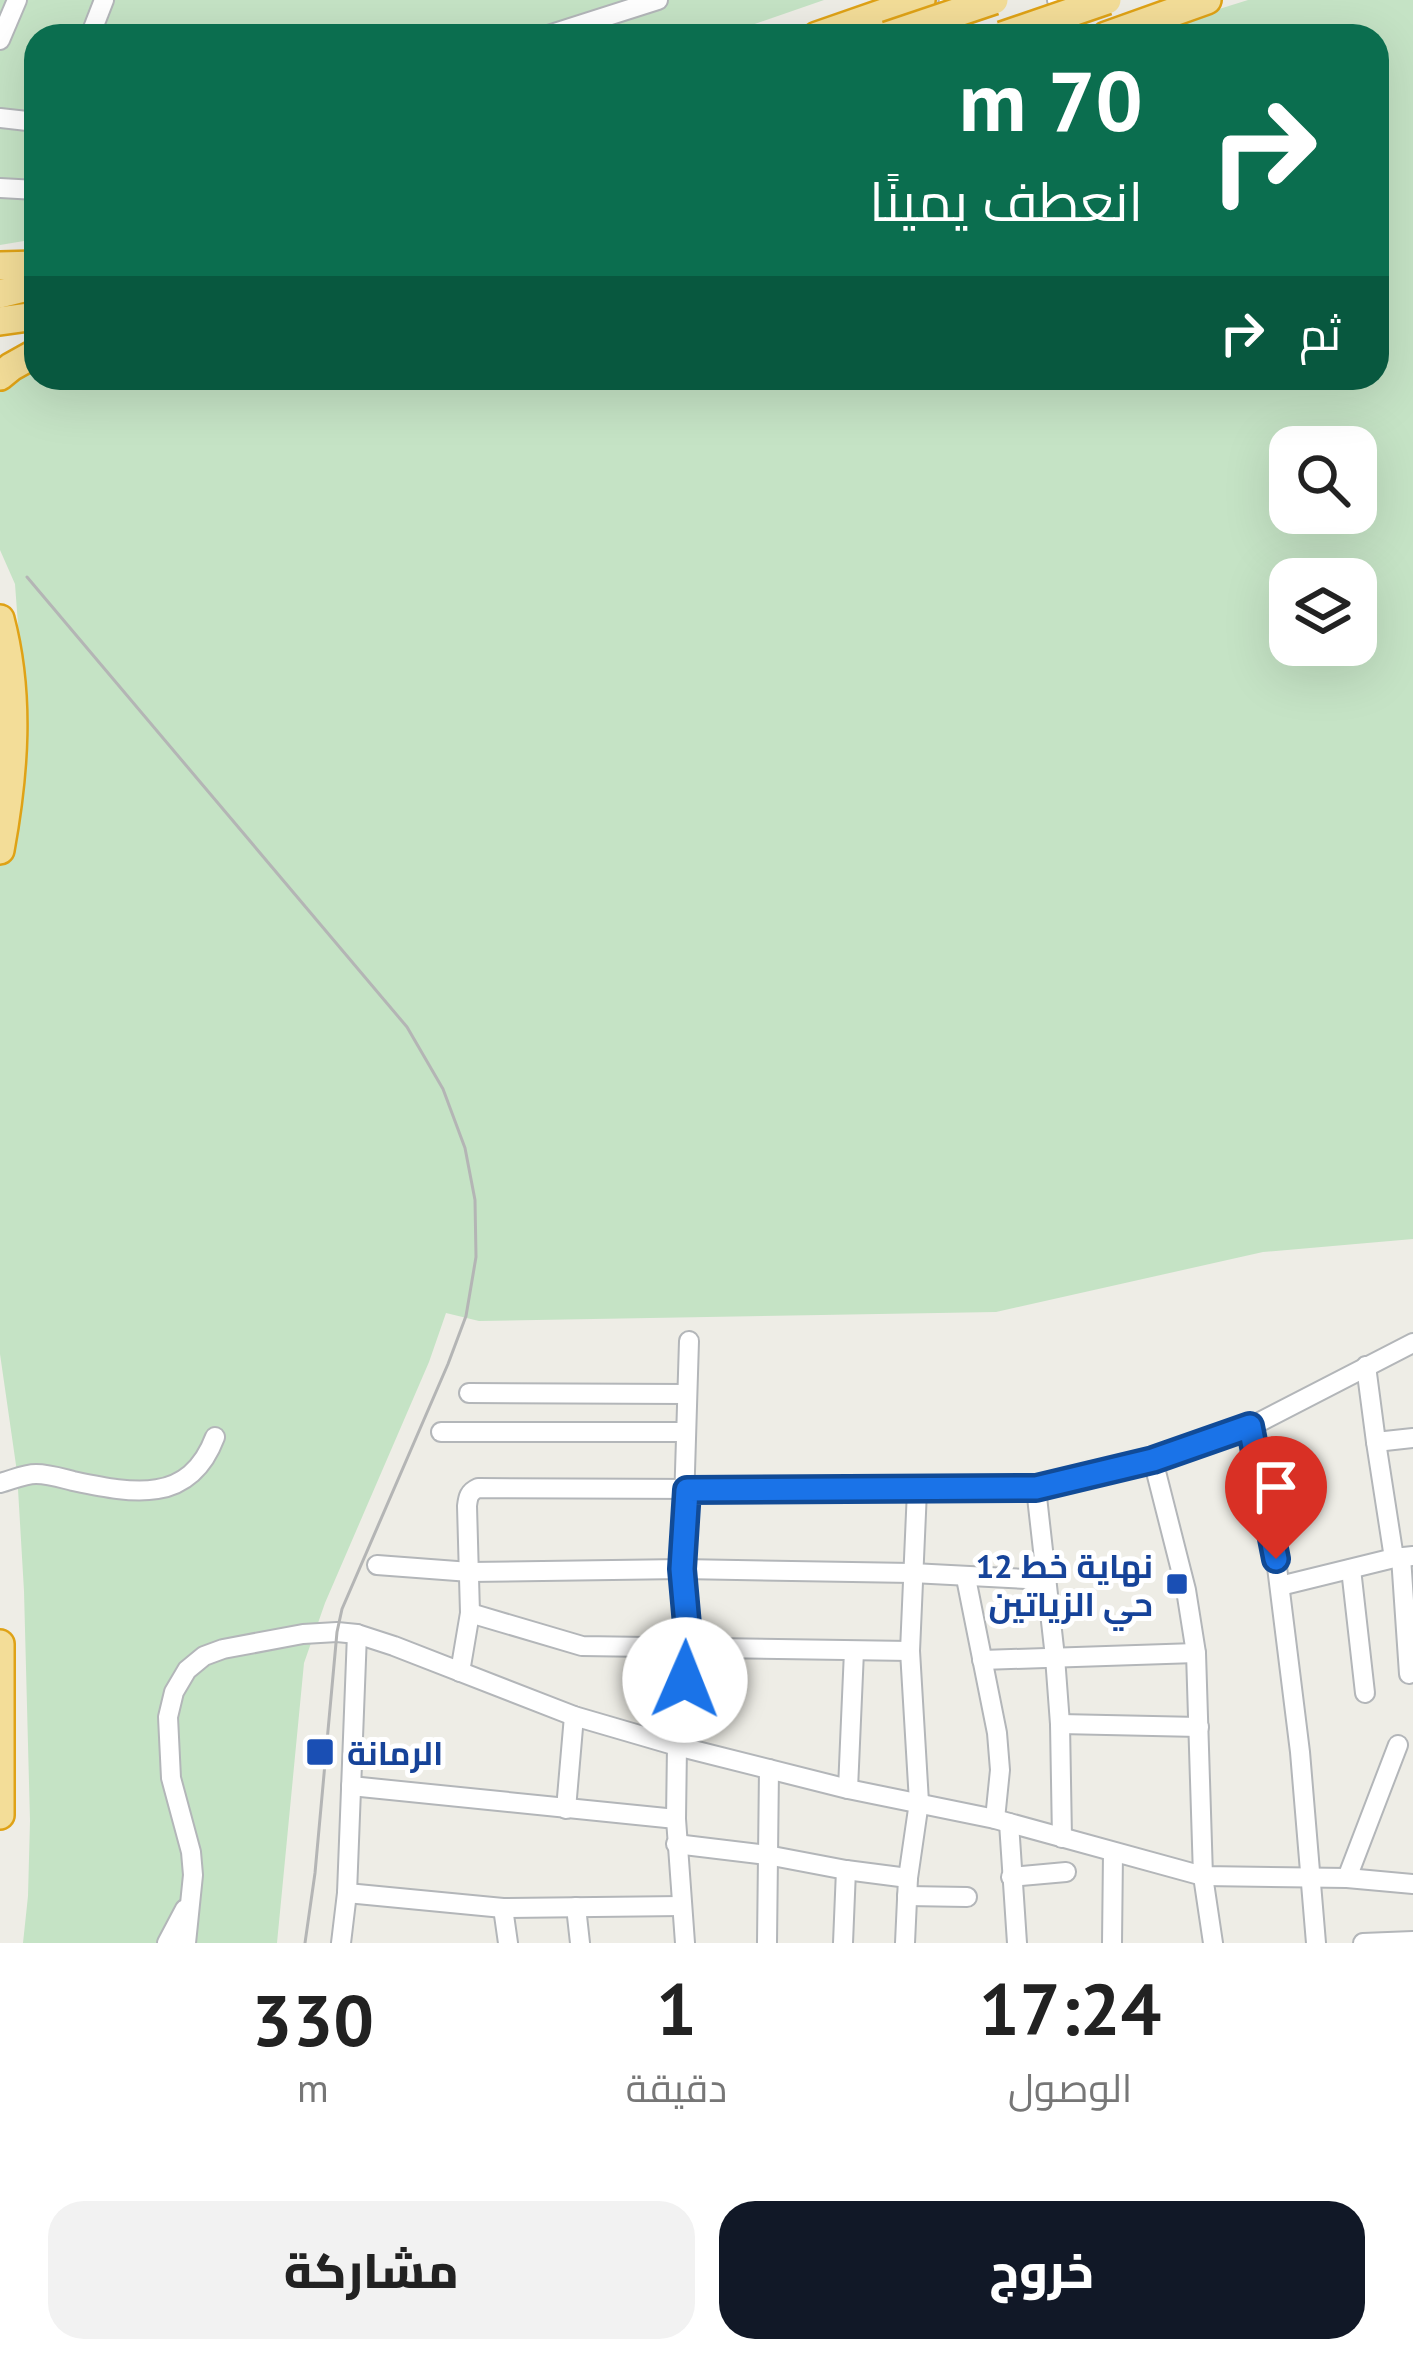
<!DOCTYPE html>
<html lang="ar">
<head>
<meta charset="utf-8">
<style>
	:root { --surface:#fff; --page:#f2f2f2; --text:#222; --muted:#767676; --accent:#111827 }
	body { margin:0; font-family:"PT Sans",Cairo,sans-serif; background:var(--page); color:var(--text); direction:rtl; height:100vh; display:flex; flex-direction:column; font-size:45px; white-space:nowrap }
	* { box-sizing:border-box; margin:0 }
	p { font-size:39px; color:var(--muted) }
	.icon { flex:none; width:66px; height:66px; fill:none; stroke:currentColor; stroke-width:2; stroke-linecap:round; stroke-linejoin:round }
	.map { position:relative; height:1943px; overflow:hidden; direction:ltr }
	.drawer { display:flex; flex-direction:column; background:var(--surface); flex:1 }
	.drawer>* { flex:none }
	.hud { position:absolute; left:24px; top:24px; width:1365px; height:366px; border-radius:36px; box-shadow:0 12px 48px #0002; direction:rtl; background:#0b6e4f; color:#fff; overflow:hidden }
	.fabs { position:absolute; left:1269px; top:426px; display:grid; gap:24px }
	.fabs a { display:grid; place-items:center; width:108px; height:108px; border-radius:24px; background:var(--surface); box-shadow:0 12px 48px #0002; font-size:60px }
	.pin { position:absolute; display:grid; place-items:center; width:102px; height:102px; color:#fff; margin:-123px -51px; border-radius:50% 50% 50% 0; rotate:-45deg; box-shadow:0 0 12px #0007 }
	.pin .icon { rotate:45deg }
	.me { position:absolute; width:132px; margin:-66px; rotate:1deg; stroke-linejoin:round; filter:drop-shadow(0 0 9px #0008) }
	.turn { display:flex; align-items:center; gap:42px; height:252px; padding:0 48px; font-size:54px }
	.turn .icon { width:156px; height:156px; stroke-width:2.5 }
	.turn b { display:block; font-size:84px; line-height:102px }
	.then { display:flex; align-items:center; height:114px; padding:0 48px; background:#0003; gap:24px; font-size:45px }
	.eta { display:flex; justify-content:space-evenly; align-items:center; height:204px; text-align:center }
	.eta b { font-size:72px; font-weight:800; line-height:84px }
	.button { display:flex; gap:24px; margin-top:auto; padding:24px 48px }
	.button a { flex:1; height:138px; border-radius:36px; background:var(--accent); color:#fff; font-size:48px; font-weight:800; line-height:138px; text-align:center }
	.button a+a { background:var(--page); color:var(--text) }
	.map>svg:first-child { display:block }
	.green { fill:#c5e3c5; fill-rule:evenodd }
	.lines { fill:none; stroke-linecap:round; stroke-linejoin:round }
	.minor-casing { stroke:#b3b6b9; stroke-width:22 }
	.highway-casing { stroke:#dfa216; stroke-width:32 }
	.minor { stroke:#fff; stroke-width:18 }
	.highway { stroke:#f3dd98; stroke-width:27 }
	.tram { stroke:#b4b5b5; stroke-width:3 }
	.highway-bridge-casing { stroke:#dfa216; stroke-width:32; stroke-linecap:butt }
	.highway-bridge { stroke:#f3dd98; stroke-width:27 }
	.route-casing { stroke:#114b97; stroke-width:30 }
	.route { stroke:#1a73e8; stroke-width:21 }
	.transit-dot { fill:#1a4fb4; stroke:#fff; stroke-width:4.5 }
	.labels { text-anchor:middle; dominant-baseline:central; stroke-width:10; stroke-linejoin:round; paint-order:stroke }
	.transit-label { font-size:33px; font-weight:bold; fill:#164399; stroke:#fff; text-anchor:end }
</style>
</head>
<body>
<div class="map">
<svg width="1413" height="1943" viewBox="0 0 1413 1943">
	<rect width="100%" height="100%" fill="#eeede6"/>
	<g class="green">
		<path d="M0,0H824L720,36H36V239L0,245Z"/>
		<path d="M1248,0H1413V1239L1263,1252L996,1312L479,1321L446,1313L429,1362L325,1603L304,1663L277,1943H23L28,1896L30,1821L24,1591L17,1472L0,1354V863L20,652L15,584L0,550V382L36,356V378H1377V36H1133ZM1290,447H1356V513H1290ZM1290,579H1356V645H1290Z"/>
	</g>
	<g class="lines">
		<g class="minor-casing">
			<g id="minor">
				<path d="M1057,0L1061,10L1059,36"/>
				<path d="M90,36L104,0"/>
				<path d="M545,36L658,0"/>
				<path d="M947,36L944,25L949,0"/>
				<path d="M0,40L17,0"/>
				<path d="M0,118L36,122"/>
				<path d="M0,188L36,190"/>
				<path d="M1366,1366L1376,1442L1413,1438"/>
				<path d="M469,1393L686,1394"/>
				<path d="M1250,1427L1276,1559L1300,1752L1316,1943"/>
				<path d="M441,1432H686"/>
				<path d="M1376,1442L1394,1558"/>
				<path d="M1153,1460L1186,1590L1196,1653L1203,1876L1213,1943"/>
				<path d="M0,1483C12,1480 24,1474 36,1474C49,1474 61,1478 73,1481C131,1493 189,1506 215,1437"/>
				<path d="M1036,1488L1055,1657L1060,1724L1062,1838"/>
				<path d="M1401,1557L1409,1674"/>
				<path d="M377,1565L470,1572L682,1569L912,1573L1046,1580"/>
				<path d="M1351,1569L1365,1693"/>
				<path d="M966,1578L997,1733L1000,1770L995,1819"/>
				<path d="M1280,1586L1394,1558L1413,1556"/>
				<path d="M470,1613L582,1646L910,1651"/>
				<path d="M982,1660L1196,1653"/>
				<path d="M460,1672L470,1613L467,1506C468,1497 469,1492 478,1488L917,1490L1036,1488L1153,1460L1250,1427L1413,1343"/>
				<path d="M1060,1724L1199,1727"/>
				<path d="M351,1786L676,1819"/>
				<path d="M848,1789L854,1651"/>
				<path d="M566,1809L574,1716"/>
				<path d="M1009,1823L1017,1943"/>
				<path d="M676,1844L767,1855L846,1870L908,1878"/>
				<path d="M1011,1877L1066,1872"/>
				<path d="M1347,1878L1398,1745"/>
				<path d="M347,1893L503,1908L682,1906"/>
				<path d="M907,1896L967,1897"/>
				<path d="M576,1907L580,1943"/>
				<path d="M503,1908L508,1943"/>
				<path d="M167,1943L185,1909"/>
				<path d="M186,1943L193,1875L191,1852L171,1778L168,1717L174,1692L187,1670L204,1656L223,1649L303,1634L337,1632L357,1634L394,1646L574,1716L677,1746L848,1789L995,1819L1203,1876L1347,1878L1413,1884"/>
				<path d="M341,1943L347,1893L357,1634"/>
				<path d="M685,1943L676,1819L677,1746L689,1647L682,1569L689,1341"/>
				<path d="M767,1943L769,1769"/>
				<path d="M843,1943L846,1870"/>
				<path d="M905,1943L908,1878L919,1802L910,1651L917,1490"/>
				<path d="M1112,1943L1113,1853"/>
				<path d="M1363,1943L1413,1941"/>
			</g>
		</g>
		<g class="highway-casing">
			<g id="highway">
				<path d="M817,36L921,0"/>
				<path d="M1106,36L1207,0"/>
				<path d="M0,266L36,265"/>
				<path d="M0,294L36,285"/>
				<path d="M0,321L36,316"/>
				<path d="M0,376L11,367L36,353"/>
				<path d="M0,619C20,695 14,773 0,850"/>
				<path d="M0,1644V1815"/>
			</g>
		</g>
		<use href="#minor" class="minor"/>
		<use href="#highway" class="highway"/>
		<path class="tram" d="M27,577L407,1027L443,1089L465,1148L475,1200L476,1257L466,1316L448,1364L342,1609L337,1632L315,1873L305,1943"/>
		<g class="highway-bridge-casing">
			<g id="highway-bridge">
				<path d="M887,36L994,0"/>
				<path d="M1002,36L1107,0"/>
			</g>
		</g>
		<use href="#highway-bridge" class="highway-bridge"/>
	</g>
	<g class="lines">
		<g class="route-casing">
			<path id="route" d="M685,1680L689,1647L682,1569L687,1490L1036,1488L1153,1460L1250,1426L1276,1559"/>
		</g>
		<use href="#route" class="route"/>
	</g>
	<g class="transit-dot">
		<rect x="1165" y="1572" width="24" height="24" rx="6"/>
		<rect x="305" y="1737" width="30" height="30" rx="6"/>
	</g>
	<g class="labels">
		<g class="transit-label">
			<text x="1153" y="1565">نهاية خط 12<tspan x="1153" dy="38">حي الزياتين</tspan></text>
			<text x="347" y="1752" text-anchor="start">الرمانة</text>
		</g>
	</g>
</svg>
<div class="fabs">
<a><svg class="icon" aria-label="search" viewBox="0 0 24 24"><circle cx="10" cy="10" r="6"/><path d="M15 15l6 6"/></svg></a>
<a><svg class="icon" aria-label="layers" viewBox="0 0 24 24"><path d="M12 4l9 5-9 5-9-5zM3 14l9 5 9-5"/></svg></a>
</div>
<div class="pin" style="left:1276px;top:1559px;background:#d93025"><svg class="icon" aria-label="arrive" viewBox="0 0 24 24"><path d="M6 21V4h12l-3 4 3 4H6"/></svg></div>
<svg class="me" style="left:685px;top:1680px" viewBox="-20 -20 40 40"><circle r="19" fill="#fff"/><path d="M0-13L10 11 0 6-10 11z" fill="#1a73e8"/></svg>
<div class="hud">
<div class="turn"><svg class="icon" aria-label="right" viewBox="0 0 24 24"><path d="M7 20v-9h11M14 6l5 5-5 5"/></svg><div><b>70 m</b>انعطف يمينًا</div></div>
<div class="then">ثم<svg class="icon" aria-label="right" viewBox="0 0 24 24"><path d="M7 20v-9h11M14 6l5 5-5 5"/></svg></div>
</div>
</div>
<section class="drawer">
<div class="eta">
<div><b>17:24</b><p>الوصول</p></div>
<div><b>1</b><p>دقيقة</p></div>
<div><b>330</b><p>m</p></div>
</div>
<div class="button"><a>خروج</a><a>مشاركة</a></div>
</section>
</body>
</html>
